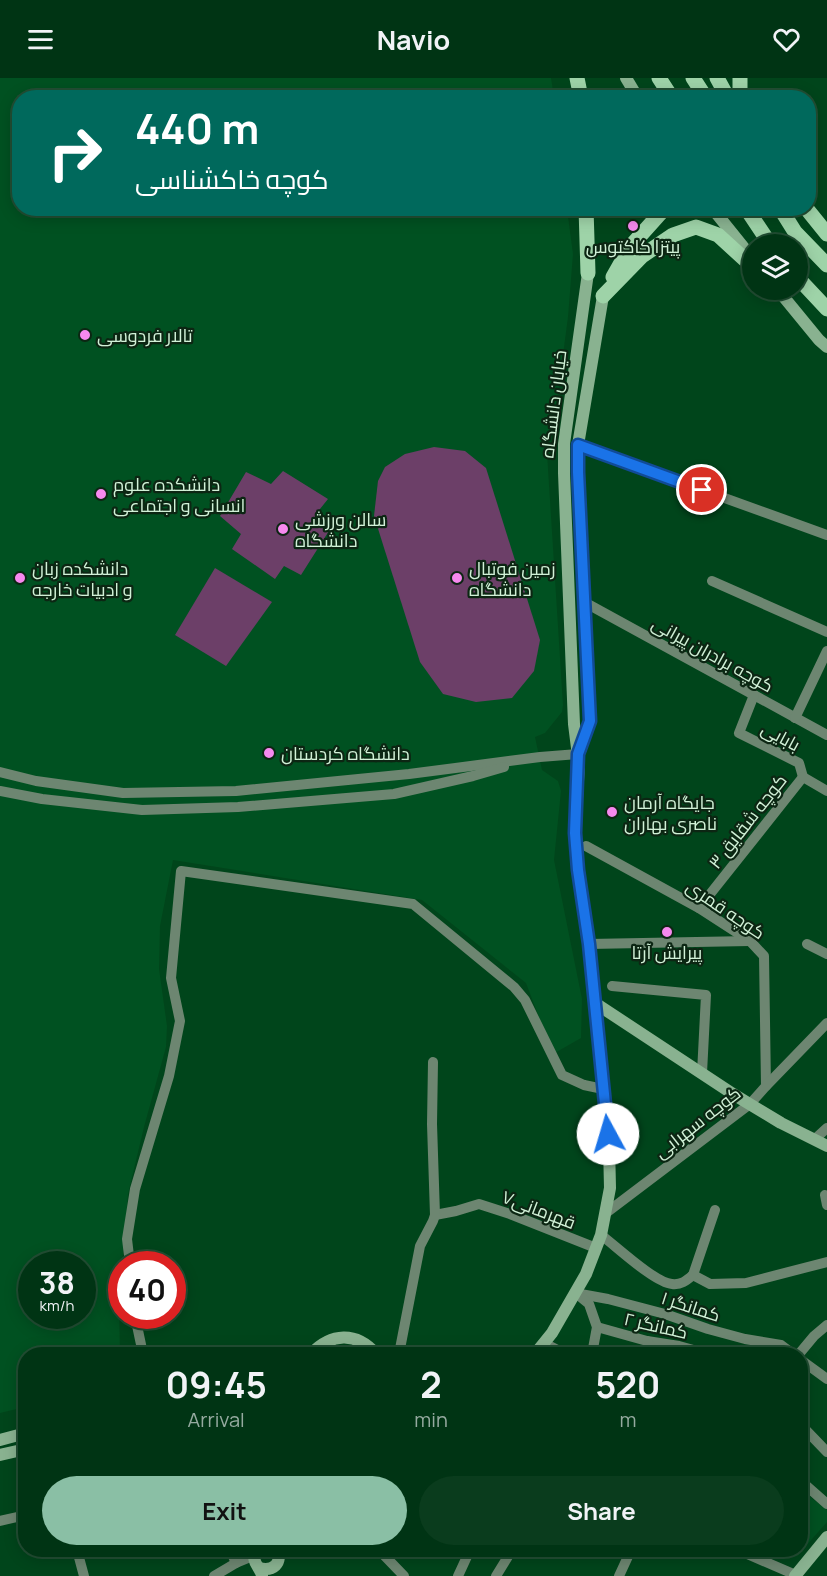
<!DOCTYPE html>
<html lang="en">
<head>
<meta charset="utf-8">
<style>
	:root { --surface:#003414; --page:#0a3c1d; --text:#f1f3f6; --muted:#95aaa0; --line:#224f34; --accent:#8abfa5 }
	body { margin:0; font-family:Manrope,Cairo,sans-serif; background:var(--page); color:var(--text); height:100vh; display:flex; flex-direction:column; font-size:22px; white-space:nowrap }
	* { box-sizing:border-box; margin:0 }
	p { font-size:20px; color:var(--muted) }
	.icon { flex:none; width:33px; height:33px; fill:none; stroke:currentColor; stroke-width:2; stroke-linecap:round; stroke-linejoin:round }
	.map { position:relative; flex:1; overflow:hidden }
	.drawer { position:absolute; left:18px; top:1269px; width:790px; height:210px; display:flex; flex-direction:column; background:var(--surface); border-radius:24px; box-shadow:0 3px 15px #0003,0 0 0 2px var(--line) }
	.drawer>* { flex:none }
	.hud { position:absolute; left:12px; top:12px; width:804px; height:126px; border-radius:24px; box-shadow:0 3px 15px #0003,0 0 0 2px var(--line); background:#00695c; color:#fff; overflow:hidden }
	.tools { position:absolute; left:742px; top:156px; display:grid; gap:12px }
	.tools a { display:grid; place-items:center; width:66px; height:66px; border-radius:50%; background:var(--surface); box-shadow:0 3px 15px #0003,0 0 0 2px var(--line); font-size:30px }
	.speed { position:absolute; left:18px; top:1173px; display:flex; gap:12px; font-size:30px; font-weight:700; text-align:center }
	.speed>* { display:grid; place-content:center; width:78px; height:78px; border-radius:50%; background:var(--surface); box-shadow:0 3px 15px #0003,0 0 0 2px var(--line); line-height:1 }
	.speed small { font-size:15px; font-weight:400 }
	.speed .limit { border:9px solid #d22; background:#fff; color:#111 }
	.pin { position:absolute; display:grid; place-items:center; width:51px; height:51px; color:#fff; margin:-26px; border:3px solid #fff; border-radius:50%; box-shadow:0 2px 6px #0007 }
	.me { position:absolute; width:66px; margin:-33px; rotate:354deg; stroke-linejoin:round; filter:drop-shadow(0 0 4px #0008) }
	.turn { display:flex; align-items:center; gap:21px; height:126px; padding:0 24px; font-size:27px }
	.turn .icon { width:78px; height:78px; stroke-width:2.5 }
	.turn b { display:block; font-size:42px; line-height:51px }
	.eta { display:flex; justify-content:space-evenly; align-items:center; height:102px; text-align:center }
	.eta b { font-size:36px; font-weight:700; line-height:42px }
	.action { display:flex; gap:12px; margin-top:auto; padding:12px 24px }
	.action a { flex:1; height:69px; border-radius:36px; background:var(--accent); color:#111; font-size:24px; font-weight:700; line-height:69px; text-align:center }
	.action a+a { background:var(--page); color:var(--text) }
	header { display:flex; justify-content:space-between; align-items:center; height:78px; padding:0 24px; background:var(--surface); font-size:27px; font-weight:700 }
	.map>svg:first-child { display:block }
	.built { fill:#005121; fill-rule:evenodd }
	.green { fill:#6c3f68 }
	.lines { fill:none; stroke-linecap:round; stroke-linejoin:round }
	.street { stroke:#6d8671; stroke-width:10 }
	.secondary { stroke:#89b290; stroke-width:12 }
	.primary { stroke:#9ed3a8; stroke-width:15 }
	.route-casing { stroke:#114b97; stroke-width:15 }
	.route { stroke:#1a73e8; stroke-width:10 }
	.poi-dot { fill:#f689ee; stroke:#0c2613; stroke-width:2 }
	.labels { text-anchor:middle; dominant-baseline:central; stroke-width:4.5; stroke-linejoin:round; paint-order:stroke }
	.poi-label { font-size:18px; fill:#d1f1d7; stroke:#0c2613; text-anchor:start }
	.street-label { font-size:18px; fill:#d1f1d7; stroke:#0c2613 }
</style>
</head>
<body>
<header><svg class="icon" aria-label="menu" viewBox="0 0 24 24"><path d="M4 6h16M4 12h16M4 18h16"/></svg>Navio<svg class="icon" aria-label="heart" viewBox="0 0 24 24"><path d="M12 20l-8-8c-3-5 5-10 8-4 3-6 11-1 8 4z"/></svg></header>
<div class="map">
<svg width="827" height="1498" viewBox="0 0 827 1498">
	<rect width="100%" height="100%" fill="#00451b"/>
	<g class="built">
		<path d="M0,0H551L554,19L20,20V130L567,131L573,176L568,239L558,314L547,375L563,627L562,634L545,655L535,659L542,692L558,703L561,713L554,782L582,921L581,960L553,976L526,905L422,822L173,782L160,848L159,891L167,948L166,969L144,1049L128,1116L119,1225L120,1276H26L25,1329L0,1335ZM32,1186H82V1238H32Z"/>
		<path d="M801,1412L827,1432V1444L797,1478L789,1472H801Z"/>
	</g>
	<g class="green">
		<path d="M434,369L465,373L486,390L540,562L534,593L512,620L476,624L443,616L420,584L374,438L378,403L385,389L405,376Z"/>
		<path d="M283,393L328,421L316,436L334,445L301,497L284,488L275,501L232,471L241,456L220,438L246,394L271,406Z"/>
		<path d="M215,490L272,524L226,588L175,557Z"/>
	</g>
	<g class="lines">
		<g class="street">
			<path d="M578,367L827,457"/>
			<path d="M712,503L827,554"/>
			<path d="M584,524L827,657"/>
			<path d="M754,617L739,655L799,685L803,699"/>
			<path d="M795,640L827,573"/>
			<path d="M0,694L36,703L123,715L236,713L409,696L540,679L578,676"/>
			<path d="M0,713L42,721L142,732L238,729L394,716L473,698L504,689"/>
			<path d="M586,768L699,830L750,863L764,878L766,1008"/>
			<path d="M699,830L803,699L827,713"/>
			<path d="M589,866L750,863"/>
			<path d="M807,866L827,876"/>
			<path d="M612,908L706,917L702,995"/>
			<path d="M815,1061L827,1050"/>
			<path d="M825,1117L827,1127"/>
			<path d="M606,1135L750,1026L766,1008L827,945"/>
			<path d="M435,1137L456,1133L479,1126L510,1136L596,1170"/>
			<path d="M601,1157C616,1168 655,1205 672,1206C681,1207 686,1203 693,1197"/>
			<path d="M130,1186L127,1161L135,1111L169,998L180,943L171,900L181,793L413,826L514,909L525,922L562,997L584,1007L603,1011"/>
			<path d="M693,1197L710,1206L746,1205L827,1184"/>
			<path d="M693,1197L715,1132"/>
			<path d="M575,1215L608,1221L665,1236L708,1251L745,1261L781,1267L793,1276"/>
			<path d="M578,1217L589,1226L597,1249L592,1276"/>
			<path d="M135,1238L143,1276"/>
			<path d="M597,1249L647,1263L679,1268L708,1276"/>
			<path d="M647,1263L655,1276"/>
			<path d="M544,1265L565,1276"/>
			<path d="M399,1276L420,1168L433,1143L435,1137L432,1046L433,984"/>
			<path d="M799,1276L814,1258L827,1247"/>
			<path d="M801,1282L827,1301"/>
			<path d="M801,1347L827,1374"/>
			<path d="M801,1403L827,1426"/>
			<path d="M0,1443L26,1437"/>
			<path d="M77,1472L84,1498"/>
			<path d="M230,1472L236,1485"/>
			<path d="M379,1472L404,1498"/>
			<path d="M738,1472L796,1497"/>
			<path d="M214,1498L236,1485L253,1478"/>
			<path d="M458,1498L470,1472"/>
			<path d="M496,1498L512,1472"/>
			<path d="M619,1498L631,1472"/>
		</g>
		<g class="secondary">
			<path d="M626,0L638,20"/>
			<path d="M712,130L753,181"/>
			<path d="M778,212L819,262L827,269"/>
			<path d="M580,673L590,643L578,394V367L603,218"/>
			<path d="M595,925L733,1016L781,1045L827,1068"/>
			<path d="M311,1276C331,1255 356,1253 376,1276"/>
			<path d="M535,1276L552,1255L586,1196L601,1157L610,1110L609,1067L589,866L578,792L575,755L579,686L574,646L564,395V366L588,195"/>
			<path d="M0,1362L26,1355"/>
			<path d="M0,1377L26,1371"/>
			<path d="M256,1472C251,1484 258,1486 262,1497"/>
			<path d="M259,1490C273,1494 283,1485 277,1472"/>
			<path d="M795,1498L827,1459"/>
		</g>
		<g class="primary">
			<path d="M577,0L581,20"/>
			<path d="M659,0L672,20"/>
			<path d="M693,0L706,20"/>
			<path d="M717,0L728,20"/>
			<path d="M740,20V0"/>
			<path d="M586,130L588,195"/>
			<path d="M746,130L770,166"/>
			<path d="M780,130L795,154L827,187"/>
			<path d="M806,130L827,156"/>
			<path d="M613,199L630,169L665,130"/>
			<path d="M798,200L827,231"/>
			<path d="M778,212L779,213"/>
			<path d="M603,218L642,178L673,157L696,149L718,157L753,189"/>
		</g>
	</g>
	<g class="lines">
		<g class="route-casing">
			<path id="route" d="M608,1056L589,866L578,792L575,755L578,676L590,643L578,394V367L702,412"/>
		</g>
		<use href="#route" class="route"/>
	</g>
	<g class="poi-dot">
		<circle cx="633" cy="148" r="6"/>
		<circle cx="85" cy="257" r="6"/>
		<circle cx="101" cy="416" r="6"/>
		<circle cx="283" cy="451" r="6"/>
		<circle cx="20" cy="500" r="6"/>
		<circle cx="457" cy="500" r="6"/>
		<circle cx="269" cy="675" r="6"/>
		<circle cx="612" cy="734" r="6"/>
		<circle cx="667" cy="854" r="6"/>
	</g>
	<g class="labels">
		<g class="poi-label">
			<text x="633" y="168" text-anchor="middle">پیتزا کاکتوس</text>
			<text x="97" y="257">تالار فردوسی</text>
			<text x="113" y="406">دانشکده علوم<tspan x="113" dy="21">انسانی و اجتماعی</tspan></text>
			<text x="295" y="441">سالن ورزشی<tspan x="295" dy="21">دانشگاه</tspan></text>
			<text x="32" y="490">دانشکده زبان<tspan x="32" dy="21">و ادبیات خارجه</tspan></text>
			<text x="469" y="490">زمین فوتبال<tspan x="469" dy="21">دانشگاه</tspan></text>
			<text x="281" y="675">دانشگاه کردستان</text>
			<text x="624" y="724">جایگاه آرمان<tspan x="624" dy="21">ناصری بهاران</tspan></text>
			<text x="667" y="874" text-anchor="middle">پیرایش آرتا</text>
		</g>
		<g class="street-label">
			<text transform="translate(553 326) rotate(-83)">خیابان دانشگاه</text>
			<text transform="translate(713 576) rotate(29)">کوچه برادران پیرانی</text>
			<text transform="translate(781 658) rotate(28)">بابایی</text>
			<text transform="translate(747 743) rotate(-52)">کوچه شقایق ۳</text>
			<text transform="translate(726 831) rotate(34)">کوچه قمری</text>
			<text transform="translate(697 1044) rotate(-38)">کوچه سهرابی</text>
			<text transform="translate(539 1131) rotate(21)">قهرمانی۷</text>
			<text transform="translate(691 1228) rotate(18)">کمانگر ۱</text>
			<text transform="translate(656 1247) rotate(13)">کمانگر ۲</text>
		</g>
	</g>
</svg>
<div class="tools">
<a><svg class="icon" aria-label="layers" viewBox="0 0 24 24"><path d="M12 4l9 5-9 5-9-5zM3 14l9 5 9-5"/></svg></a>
</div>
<div class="speed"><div>38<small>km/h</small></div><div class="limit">40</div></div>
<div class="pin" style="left:702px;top:412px;background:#d93025"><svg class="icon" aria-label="arrive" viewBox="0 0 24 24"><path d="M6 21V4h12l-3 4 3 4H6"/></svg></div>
<svg class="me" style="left:608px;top:1056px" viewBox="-20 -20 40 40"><circle r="19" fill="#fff"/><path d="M0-13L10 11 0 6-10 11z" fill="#1a73e8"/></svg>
<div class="hud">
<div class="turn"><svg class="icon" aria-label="right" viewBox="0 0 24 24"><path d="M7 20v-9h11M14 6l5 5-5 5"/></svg><div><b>440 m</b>کوچه خاکشناسی</div></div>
</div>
<section class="drawer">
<div class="eta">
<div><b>09:45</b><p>Arrival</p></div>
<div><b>2</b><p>min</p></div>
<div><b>520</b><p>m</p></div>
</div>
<div class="action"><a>Exit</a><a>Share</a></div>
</section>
</div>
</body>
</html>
